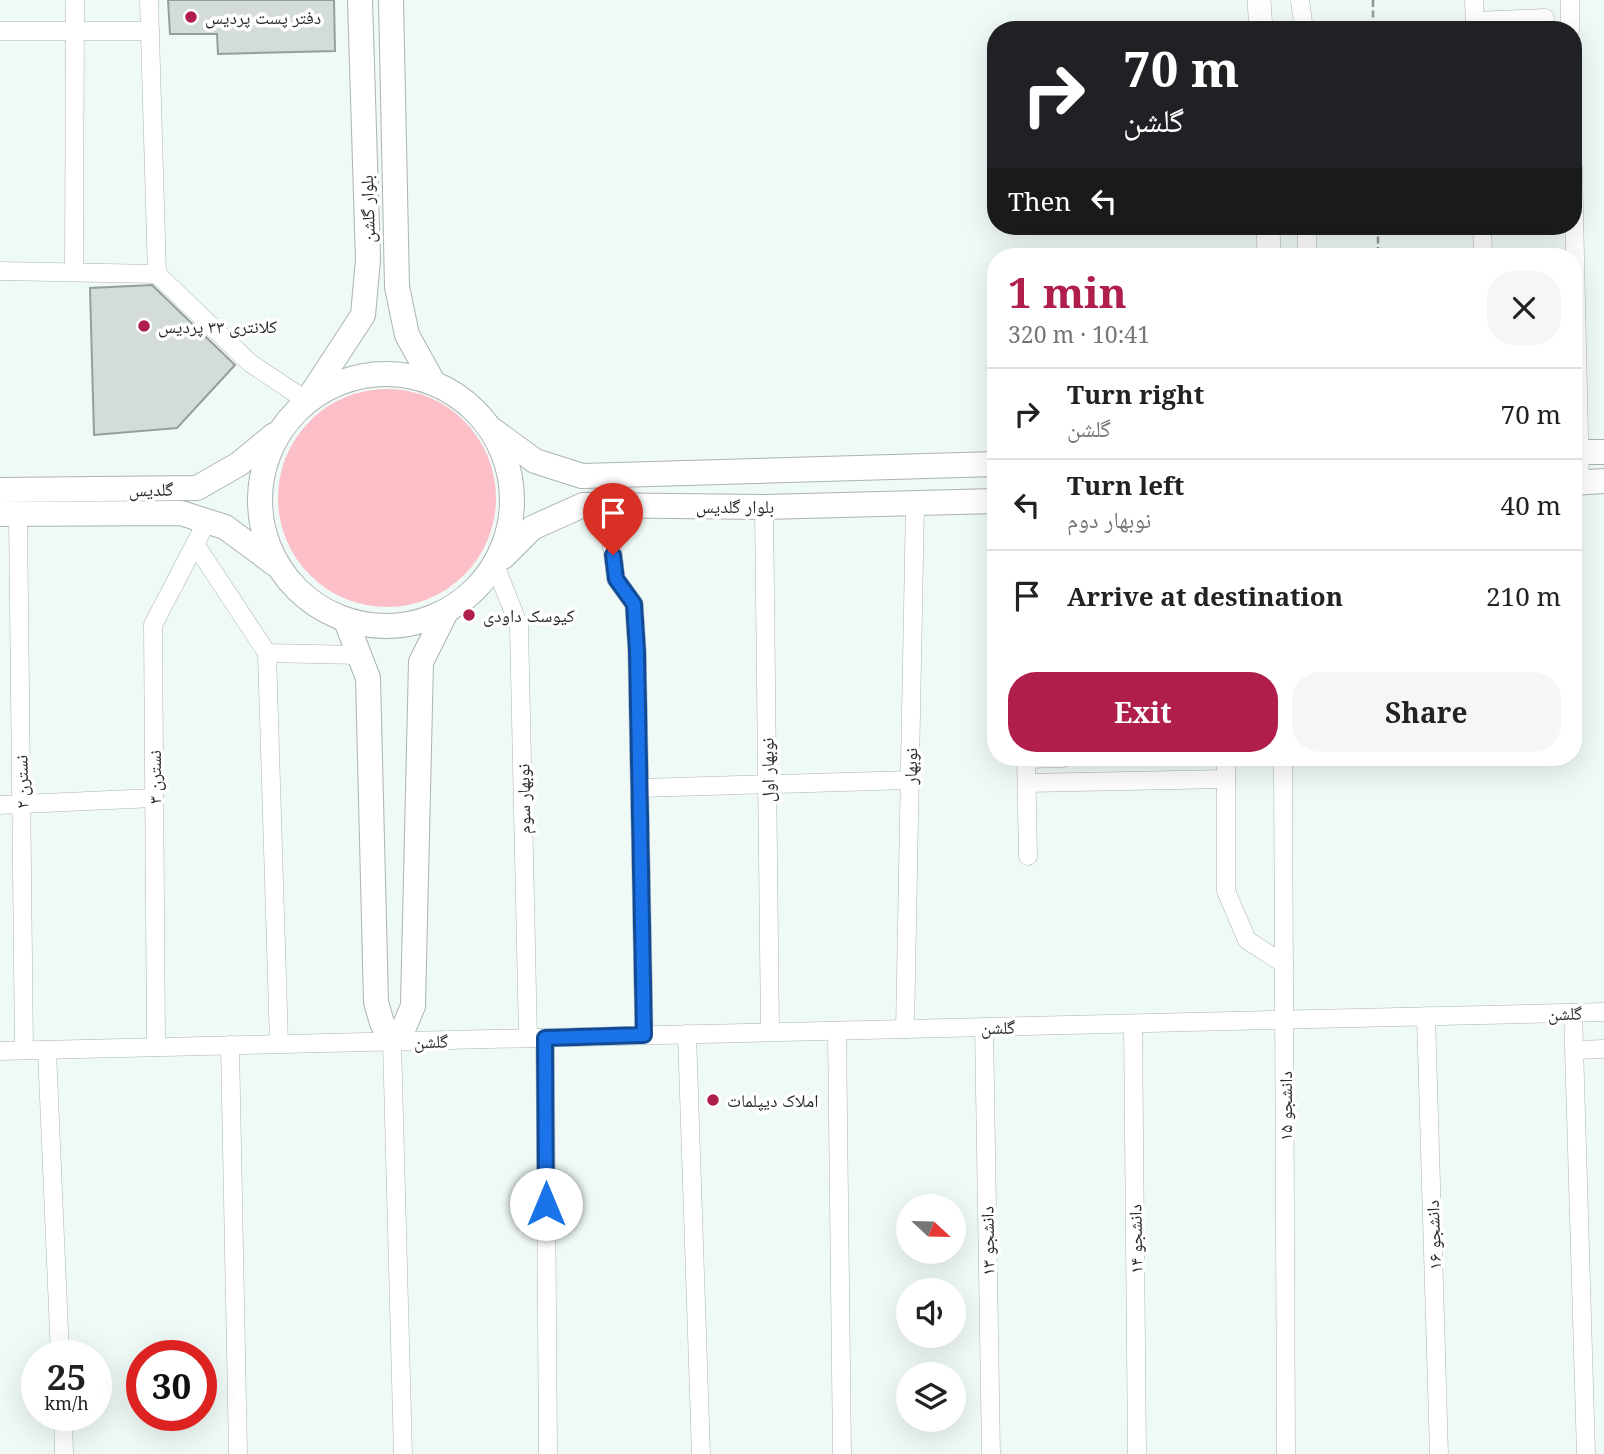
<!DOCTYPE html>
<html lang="en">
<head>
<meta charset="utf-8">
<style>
	:root { --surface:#fff; --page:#f6f6f6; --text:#222; --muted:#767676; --line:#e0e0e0; --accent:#b01f4c }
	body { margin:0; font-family:"Noto Serif","Noto Naskh Arabic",serif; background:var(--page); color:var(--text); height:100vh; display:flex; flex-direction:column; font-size:26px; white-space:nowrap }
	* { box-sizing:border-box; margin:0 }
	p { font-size:23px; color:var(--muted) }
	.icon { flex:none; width:38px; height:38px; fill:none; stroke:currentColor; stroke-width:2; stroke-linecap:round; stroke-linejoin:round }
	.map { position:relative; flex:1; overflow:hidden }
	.drawer { position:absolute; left:987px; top:248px; width:595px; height:518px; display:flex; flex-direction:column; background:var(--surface); border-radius:28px; box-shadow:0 7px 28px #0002 }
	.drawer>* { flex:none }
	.guide { position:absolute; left:987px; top:21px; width:595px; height:214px; border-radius:28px; box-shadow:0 7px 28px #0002; background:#202124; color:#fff; overflow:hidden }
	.needle { width:46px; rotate:112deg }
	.buttons { position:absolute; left:896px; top:1194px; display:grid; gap:14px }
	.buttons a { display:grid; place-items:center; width:70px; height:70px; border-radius:50%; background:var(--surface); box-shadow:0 7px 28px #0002; font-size:35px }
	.speed { position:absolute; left:21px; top:1340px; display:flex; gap:14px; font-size:35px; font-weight:700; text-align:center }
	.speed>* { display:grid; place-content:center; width:91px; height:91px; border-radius:50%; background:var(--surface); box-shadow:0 7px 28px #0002; line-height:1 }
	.speed small { font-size:18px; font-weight:400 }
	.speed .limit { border:10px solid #d22; background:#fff; color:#111 }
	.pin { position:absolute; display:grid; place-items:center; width:60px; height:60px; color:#fff; margin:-72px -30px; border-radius:50% 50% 50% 0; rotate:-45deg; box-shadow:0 0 7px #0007 }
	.pin .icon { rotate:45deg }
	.me { position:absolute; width:77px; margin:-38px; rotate:0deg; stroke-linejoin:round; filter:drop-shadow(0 0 5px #0008) }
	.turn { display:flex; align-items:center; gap:24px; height:147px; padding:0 21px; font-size:32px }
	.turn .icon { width:91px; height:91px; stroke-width:2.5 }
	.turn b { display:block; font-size:49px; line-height:60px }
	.then { display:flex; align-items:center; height:66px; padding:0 21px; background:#0003; gap:14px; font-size:26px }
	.round { display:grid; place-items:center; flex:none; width:74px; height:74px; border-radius:28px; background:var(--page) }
	.summary { display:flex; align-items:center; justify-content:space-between; height:119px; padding:0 21px }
	h1 { font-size:42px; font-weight:700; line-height:52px; color:var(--accent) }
	.button { display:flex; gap:14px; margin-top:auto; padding:14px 21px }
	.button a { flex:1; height:80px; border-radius:28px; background:var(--accent); color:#fff; font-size:28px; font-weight:700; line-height:80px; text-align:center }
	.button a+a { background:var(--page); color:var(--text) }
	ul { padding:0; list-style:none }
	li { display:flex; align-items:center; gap:21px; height:91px; padding:0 21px; border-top:2px solid var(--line) }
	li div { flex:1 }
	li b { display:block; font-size:26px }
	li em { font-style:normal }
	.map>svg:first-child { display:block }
	.green { fill:#fcbfc8 }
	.building { fill:#d3dcda; stroke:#959e9c; stroke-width:2 }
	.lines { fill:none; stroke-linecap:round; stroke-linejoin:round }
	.minor-casing { stroke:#abb4b2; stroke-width:19 }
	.tertiary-casing { stroke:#abb4b2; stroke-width:24 }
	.secondary-casing { stroke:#abb4b2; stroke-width:26 }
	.path { stroke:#909795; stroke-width:2.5; stroke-dasharray:7 3.5; stroke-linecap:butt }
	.minor { stroke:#fff; stroke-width:18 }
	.tertiary { stroke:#fff; stroke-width:23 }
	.secondary { stroke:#fff; stroke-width:24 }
	.route-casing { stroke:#114b97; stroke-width:18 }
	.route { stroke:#1a73e8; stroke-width:12 }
	.poi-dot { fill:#b01f4c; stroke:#fff; stroke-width:2.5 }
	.labels { text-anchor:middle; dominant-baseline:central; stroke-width:7; stroke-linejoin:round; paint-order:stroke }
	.poi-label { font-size:18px; fill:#282c2b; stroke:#fff; text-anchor:start }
	.street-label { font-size:18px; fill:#282c2b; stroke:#fff }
</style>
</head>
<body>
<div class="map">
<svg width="1604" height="1454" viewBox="0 0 1604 1454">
	<rect width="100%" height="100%" fill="#eff9f6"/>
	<circle class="green" cx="387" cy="498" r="109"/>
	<g class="building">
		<path d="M168,0H334L335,51L218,54L217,34H170Z"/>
		<path d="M152,285L235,365L177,428L94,435L90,288Z"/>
	</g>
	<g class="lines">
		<g class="minor-casing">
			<g id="minor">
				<path d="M149,0L157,274L250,363L307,401"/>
				<path d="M1300,0L1304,30"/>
				<path d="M1474,0L1475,30"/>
				<path d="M1570,0V30"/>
				<path d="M1475,21L1545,18"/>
				<path d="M0,31H150"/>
				<path d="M1573,167L1580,482"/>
				<path d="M1482,226L1483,257"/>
				<path d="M1307,257V226"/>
				<path d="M0,271L157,274"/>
				<path d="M74,272L75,0"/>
				<path d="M607,506L616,579L634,604L637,651L644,1035"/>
				<path d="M764,507L770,1032"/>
				<path d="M18,514L24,1050"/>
				<path d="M195,544L267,653L359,655"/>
				<path d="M495,565L519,626L528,1038"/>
				<path d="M267,653L279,1044"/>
				<path d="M1026,758L1028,856"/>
				<path d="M1226,758V891L1247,940L1284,964"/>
				<path d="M1283,758L1286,1454"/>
				<path d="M1026,759L1063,758"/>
				<path d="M1027,783L1226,779"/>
				<path d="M641,788L910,780"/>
				<path d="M0,805L154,798"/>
				<path d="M1573,1013L1586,1454"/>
				<path d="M1426,1016L1439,1454"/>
				<path d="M1133,1024L1137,1454"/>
				<path d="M984,1027L991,1454"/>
				<path d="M905,1029L915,504"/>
				<path d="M837,1031L842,1454"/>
				<path d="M687,1034L701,1454"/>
				<path d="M545,1038L548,1454"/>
				<path d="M392,1042L403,1454"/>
				<path d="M230,1045L238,1454"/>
				<path d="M156,1047L153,625L207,521"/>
				<path d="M47,1050L60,1356"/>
				<path d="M1575,1050L1604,1049"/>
				<path d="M0,1051L1604,1012"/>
				<path d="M63,1416L64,1454"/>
			</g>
		</g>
		<g class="tertiary-casing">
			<g id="tertiary">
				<path d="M1259,0L1261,30"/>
				<path d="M1268,226L1269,257"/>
			</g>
		</g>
		<g class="secondary-casing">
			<g id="secondary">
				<path d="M391,0L397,287L407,335L433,382"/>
				<circle cx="386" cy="500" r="126"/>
				<path d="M310,396L363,315L368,260L360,0"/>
				<path d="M494,431L535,461L582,476L996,464"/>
				<path d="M1573,452H1604"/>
				<path d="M1573,483L1604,481"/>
				<path d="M0,490L197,488L239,464L274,435"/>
				<path d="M0,514L181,513L225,527L275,564"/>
				<path d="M503,557L532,528L583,505L764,507L996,501"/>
				<path d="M346,621L368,678L376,1002L382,1023L392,1042L405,1025L413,1006L421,662L446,612"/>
			</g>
		</g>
		<g class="path">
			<path d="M1373,0V30"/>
			<path d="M1378,226V257"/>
		</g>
		<use href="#minor" class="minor"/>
		<use href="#tertiary" class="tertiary"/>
		<use href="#secondary" class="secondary"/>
	</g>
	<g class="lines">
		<g class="route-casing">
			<path id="route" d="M546,1204L545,1038L644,1035L637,651L634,604L616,579L613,555"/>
		</g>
		<use href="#route" class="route"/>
	</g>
	<g class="poi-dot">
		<circle cx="191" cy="17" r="7"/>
		<circle cx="144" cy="326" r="7"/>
		<circle cx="469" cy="615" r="7"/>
		<circle cx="713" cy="1100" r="7"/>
	</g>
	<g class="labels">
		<g class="poi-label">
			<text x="205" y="17">دفتر پست پردیس</text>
			<text x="158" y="326">کلانتری ۳۳ پردیس</text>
			<text x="483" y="615">کیوسک داودی</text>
			<text x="727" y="1100">املاک دیپلمات</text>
		</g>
		<g class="street-label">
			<text transform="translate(367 209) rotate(-92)">بلوار گلشن</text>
			<text transform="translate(151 489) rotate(-1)">گلدیس</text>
			<text x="735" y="506">بلوار گلدیس</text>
			<text transform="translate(910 766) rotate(-89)">نوبهار</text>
			<text transform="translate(767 770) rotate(-91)">نوبهار اول</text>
			<text transform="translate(154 777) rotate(-90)">نسترن ۳</text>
			<text transform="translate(21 782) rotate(-91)">نسترن ۲</text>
			<text transform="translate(523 799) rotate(-91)">نوبهار سوم</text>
			<text transform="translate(1565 1013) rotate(-2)">گلشن</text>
			<text transform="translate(998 1027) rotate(-1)">گلشن</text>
			<text transform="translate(431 1041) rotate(-2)">گلشن</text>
			<text transform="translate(1285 1106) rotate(-90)">دانشجو ۱۵</text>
			<text transform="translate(1433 1235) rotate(-92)">دانشجو ۱۶</text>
			<text transform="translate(1135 1239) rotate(-91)">دانشجو ۱۴</text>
			<text transform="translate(987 1241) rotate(-91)">دانشجو ۱۳</text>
		</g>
	</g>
</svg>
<div class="buttons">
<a><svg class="needle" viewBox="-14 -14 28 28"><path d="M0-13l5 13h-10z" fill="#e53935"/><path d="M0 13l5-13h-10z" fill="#767676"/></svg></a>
<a><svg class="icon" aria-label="sound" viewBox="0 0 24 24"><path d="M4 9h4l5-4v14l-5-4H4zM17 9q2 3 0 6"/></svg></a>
<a><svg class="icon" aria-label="layers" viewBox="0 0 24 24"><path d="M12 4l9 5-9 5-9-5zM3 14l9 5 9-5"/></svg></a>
</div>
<div class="speed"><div>25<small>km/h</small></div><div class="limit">30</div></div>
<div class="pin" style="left:613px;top:555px;background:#d93025"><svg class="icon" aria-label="arrive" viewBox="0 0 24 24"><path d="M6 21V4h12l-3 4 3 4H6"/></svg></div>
<svg class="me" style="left:546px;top:1204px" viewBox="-20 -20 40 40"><circle r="19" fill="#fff"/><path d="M0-13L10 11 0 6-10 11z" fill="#1a73e8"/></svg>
<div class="guide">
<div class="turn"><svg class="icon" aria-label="right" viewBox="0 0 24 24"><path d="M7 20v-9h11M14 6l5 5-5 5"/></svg><div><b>70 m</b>گلشن</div></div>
<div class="then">Then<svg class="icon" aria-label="left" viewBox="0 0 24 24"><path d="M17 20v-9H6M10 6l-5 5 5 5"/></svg></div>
</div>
<section class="drawer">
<div class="summary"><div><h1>1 min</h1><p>320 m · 10:41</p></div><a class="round"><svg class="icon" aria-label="close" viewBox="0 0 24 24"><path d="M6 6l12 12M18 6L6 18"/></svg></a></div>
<ul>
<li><svg class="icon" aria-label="right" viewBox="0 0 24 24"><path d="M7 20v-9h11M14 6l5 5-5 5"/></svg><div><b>Turn right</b><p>گلشن</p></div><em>70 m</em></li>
<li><svg class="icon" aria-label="left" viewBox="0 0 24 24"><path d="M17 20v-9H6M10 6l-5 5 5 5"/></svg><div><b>Turn left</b><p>نوبهار دوم</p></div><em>40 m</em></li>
<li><svg class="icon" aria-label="arrive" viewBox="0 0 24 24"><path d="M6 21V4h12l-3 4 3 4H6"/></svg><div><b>Arrive at destination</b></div><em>210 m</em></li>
</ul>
<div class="button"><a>Exit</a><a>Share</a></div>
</section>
</div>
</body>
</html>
